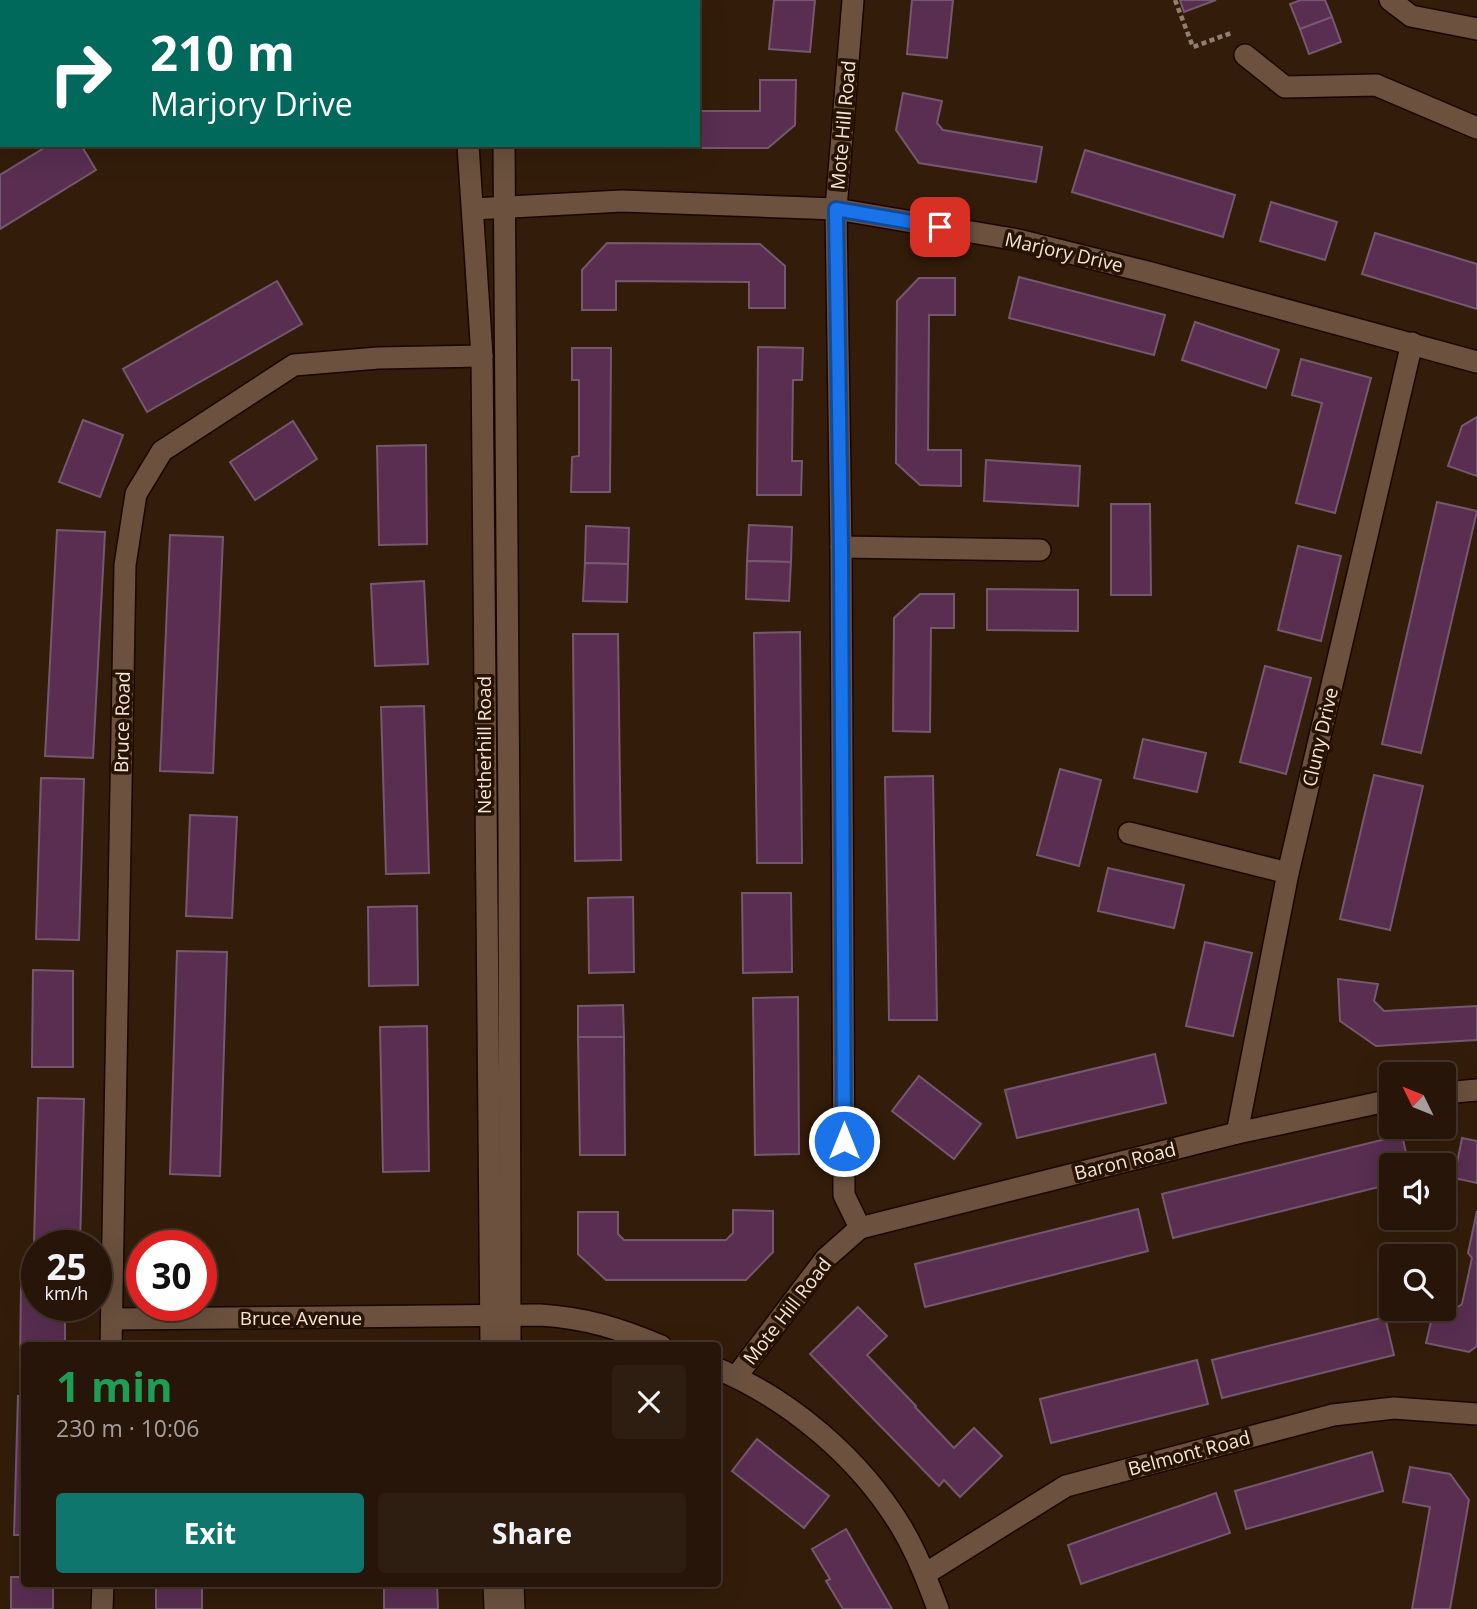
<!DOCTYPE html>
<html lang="en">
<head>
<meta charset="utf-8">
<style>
	:root { --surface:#261508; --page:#2e1e12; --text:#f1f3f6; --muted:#a49f9c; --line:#423429; --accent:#0f766e }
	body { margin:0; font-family:"Open Sans",sans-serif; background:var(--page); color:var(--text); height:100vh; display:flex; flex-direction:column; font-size:26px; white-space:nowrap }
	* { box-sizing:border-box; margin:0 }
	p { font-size:23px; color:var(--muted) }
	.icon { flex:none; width:38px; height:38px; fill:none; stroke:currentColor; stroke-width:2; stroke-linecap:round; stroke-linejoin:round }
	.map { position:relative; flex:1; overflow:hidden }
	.drawer { position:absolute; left:21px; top:1342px; width:700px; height:245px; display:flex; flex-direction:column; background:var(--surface); border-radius:7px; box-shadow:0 7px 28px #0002,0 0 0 2px var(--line) }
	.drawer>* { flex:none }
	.guide { position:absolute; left:0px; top:0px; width:700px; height:147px; box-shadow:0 7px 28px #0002,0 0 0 2px var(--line); background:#00695c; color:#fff; overflow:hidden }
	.needle { width:46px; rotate:313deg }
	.controls { position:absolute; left:1379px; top:1062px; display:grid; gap:14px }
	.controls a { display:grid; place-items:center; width:77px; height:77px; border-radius:7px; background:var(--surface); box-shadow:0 7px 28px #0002,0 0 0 2px var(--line); font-size:35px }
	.speed { position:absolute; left:21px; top:1230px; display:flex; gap:14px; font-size:35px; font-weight:700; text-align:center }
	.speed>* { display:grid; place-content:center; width:91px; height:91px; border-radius:50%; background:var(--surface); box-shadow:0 7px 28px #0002,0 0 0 2px var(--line); line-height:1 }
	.speed small { font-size:18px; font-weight:400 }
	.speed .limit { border:10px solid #d22; background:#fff; color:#111 }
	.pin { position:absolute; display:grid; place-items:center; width:60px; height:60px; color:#fff; margin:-30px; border-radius:14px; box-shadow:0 4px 10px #0006 }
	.me { position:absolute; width:77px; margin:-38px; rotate:0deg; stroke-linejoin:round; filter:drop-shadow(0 0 5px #0008) }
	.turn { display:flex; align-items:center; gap:24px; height:147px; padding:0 35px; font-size:32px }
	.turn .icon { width:91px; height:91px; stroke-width:2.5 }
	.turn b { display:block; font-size:49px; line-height:60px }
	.round { display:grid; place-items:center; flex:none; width:74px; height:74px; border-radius:7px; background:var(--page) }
	.summary { display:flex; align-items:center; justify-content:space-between; height:119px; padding:0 35px }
	h1 { font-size:42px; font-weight:700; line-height:52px; color:#1e9e55 }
	.action { display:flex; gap:14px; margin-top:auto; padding:14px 35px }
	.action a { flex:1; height:80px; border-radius:7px; background:var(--accent); color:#fff; font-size:28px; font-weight:700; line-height:80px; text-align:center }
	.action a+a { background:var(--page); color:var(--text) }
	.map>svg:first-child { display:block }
	.building { fill:#592e51; stroke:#74596e; stroke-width:2 }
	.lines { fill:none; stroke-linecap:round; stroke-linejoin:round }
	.minor-casing { stroke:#1a0600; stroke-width:24 }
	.path { stroke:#937f71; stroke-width:4.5; stroke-dasharray:5 3.5; stroke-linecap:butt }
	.minor { stroke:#6b513e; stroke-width:21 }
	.route-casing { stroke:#114b97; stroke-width:18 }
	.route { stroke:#1a73e8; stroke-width:12 }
	.labels { text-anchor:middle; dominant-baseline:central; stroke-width:7; stroke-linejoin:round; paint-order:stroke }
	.street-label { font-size:19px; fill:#f3e3d8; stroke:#281302 }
</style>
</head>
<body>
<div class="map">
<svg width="1477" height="1609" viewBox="0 0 1477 1609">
	<rect width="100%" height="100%" fill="#331c0a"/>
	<g class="building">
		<path d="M774,0H815L810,52L769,49Z"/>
		<path d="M912,0H953L947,58L907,54Z"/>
		<path d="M1180,0H1216L1184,12Z"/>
		<path d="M1301,0H1325L1332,17L1300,29L1290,4Z"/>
		<path d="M1332,17L1341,42L1309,54L1300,29Z"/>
		<path d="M760,80H796L795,125L768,148H603L600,145H698V111H760Z"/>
		<path d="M903,93L942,101L937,123L943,130L1042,147L1036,182L919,163L896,130Z"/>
		<path d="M49,145H81L96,170L0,229V175Z"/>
		<path d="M1085,150L1235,195L1223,237L1072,192Z"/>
		<path d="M1271,202L1337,222L1325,260L1260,241Z"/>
		<path d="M1375,233L1477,264V309L1362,274Z"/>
		<path d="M607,243L760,244L785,266V308H749V282L616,281V310H582V270Z"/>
		<path d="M1019,277L1165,315L1154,355L1009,318Z"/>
		<path d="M919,278H955V315H929L928,450H961V486L920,485L896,463L897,301Z"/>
		<path d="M277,281L302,324L147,412L123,369Z"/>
		<path d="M1195,322L1279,350L1266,388L1182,360Z"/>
		<path d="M758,347L803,348L802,380H793L792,461H802L801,495H757Z"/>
		<path d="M572,348H611L610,492H571L572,457L579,456V380H572Z"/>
		<path d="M1301,359L1371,378L1335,513L1296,503L1322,403L1292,395Z"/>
		<path d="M1477,417V476L1448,466L1462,426Z"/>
		<path d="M83,420L123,435L100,497L59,482Z"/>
		<path d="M293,421L317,459L255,500L230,462Z"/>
		<path d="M426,445L427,544L379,545L377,446Z"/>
		<path d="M986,460L1080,466L1078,506L984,501Z"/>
		<path d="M1437,502L1477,511L1421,753L1382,744Z"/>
		<path d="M1111,504H1150L1151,595H1111Z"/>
		<path d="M749,525L792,527L791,562L747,561Z"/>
		<path d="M586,526L629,528L628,564L585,563Z"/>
		<path d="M57,530L105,532L93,758L45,756Z"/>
		<path d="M170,535L223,537L213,773L160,771Z"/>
		<path d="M1298,546L1341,556L1321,641L1278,630Z"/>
		<path d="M747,561L791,562L789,601L746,599Z"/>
		<path d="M585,563L628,564L627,602L583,601Z"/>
		<path d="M424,581L428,664L375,666L371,584Z"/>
		<path d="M987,589L1078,590V631L987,630Z"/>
		<path d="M920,594H954V628H931L930,732L893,731L894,618Z"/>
		<path d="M800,632L802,863H757L754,633Z"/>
		<path d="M573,634H618L621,860L575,861Z"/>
		<path d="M1265,666L1311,678L1286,774L1240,762Z"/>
		<path d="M424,706L429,873L386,874L381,707Z"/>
		<path d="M1143,739L1206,753L1197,792L1134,778Z"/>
		<path d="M1060,769L1101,780L1079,866L1037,855Z"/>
		<path d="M1374,775L1423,786L1390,930L1340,919Z"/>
		<path d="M933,776L937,1020H889L885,777Z"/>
		<path d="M41,778L84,779L79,940L36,939Z"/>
		<path d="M190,815L237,817L232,918L186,916Z"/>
		<path d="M1108,868L1184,885L1174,928L1098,911Z"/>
		<path d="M742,893H791L792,972L743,973Z"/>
		<path d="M633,897L634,972L589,973L588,898Z"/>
		<path d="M417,906L418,985L369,986L368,907Z"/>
		<path d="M1205,942L1252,953L1233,1036L1186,1026Z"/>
		<path d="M177,951L227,952L220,1176L170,1174Z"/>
		<path d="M33,970L73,971V1067H32Z"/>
		<path d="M1338,979L1378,984L1374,1001L1384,1011L1477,1006V1040L1376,1046L1340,1021Z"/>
		<path d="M798,997L799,1154L755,1155L753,998Z"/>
		<path d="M623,1005L624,1037H578V1006Z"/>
		<path d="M427,1026L429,1171L383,1172L380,1027Z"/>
		<path d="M578,1037H624L625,1155H580Z"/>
		<path d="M1155,1054L1166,1103L1017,1138L1005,1090Z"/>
		<path d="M919,1076L981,1124L954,1159L892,1111Z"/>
		<path d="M38,1098L84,1099L80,1244L34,1243Z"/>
		<path d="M1402,1135L1409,1166H1391V1184L1173,1238L1162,1194Z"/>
		<path d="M1462,1138L1477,1141V1183L1454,1178Z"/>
		<path d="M1138,1209L1148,1251L925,1307L915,1264Z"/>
		<path d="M733,1210L773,1211V1252L746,1280H606L578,1254V1212H618V1234L624,1240H726L733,1233Z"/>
		<path d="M1477,1211V1346L1469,1352L1426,1343L1434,1309H1444V1307L1455,1309L1462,1304L1472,1258L1468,1253Z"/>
		<path d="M21,1282L37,1283V1306H65V1346H24V1368H20Z"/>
		<path d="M858,1307L887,1336L867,1355L916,1406L915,1407L954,1448L974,1428L1002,1456L960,1497L944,1480L939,1486L810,1354Z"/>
		<path d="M1385,1317L1394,1355L1222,1398L1212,1360Z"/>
		<path d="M1197,1360L1208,1404L1051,1443L1040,1399Z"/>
		<path d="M18,1396H24V1535H14Z"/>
		<path d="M757,1439L829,1496L804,1528L732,1471Z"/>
		<path d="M1372,1452L1383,1491L1246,1529L1235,1491Z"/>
		<path d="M1410,1467L1450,1474L1469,1500L1450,1609H1412L1430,1507L1403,1502Z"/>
		<path d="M1216,1493L1230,1533L1081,1584L1068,1545Z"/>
		<path d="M846,1529L892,1609H843L826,1581L830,1579L812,1549Z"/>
		<path d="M11,1577H24V1584H53V1609H11Z"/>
		<rect x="156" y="1584" width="46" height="25"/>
		<path d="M384,1584H437L438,1609H384Z"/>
	</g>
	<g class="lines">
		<g class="minor-casing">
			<g id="minor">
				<path d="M44,0L46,2"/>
				<path d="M426,0L427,2"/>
				<path d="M505,0V2"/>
				<path d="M1390,0L1411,16L1477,29"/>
				<path d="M178,2L181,0"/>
				<path d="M1245,55L1285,87L1376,85L1477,128"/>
				<path d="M0,111L2,110"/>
				<path d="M468,145L482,356L491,1346"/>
				<path d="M504,145L509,823L510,1346"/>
				<path d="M473,209L622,201L836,209L1018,240L1147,272L1477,362"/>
				<path d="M841,547L1040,550"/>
				<path d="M1129,833L1288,873"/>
				<path d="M1444,1093L1477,1090"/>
				<path d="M1237,1133L1288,873L1412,343"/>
				<path d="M860,1228L1237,1133L1391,1100"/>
				<path d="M112,1319L540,1315C586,1318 618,1328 661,1346"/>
				<path d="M111,1346L125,565L136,494L162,451L294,365L378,358L482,356"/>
				<path d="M718,1369C791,1400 859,1458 900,1525C916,1551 927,1580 938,1609"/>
				<path d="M736,1377L826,1258L860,1228L844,1195L841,547L836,209L853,0"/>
				<path d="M925,1574L1066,1486L1333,1415L1394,1408L1477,1414"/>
				<path d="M494,1584L495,1609"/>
				<path d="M513,1584L514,1609"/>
				<path d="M102,1609L103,1584"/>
			</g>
		</g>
		<g class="path">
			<path d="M253,0L254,2"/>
			<path d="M1175,0L1193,47L1231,33"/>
			<path d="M359,2L362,0"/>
		</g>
		<use href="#minor" class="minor"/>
	</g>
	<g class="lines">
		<g class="route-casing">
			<path id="route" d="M844,1141L841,547L836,209L940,227"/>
		</g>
		<use href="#route" class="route"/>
	</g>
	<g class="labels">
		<g class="street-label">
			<text transform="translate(843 125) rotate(-85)">Mote Hill Road</text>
			<text transform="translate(1064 252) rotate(13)">Marjory Drive</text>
			<text transform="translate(122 722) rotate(-89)">Bruce Road</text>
			<text transform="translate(1320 737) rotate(-77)">Cluny Drive</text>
			<text transform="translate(484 745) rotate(-90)">Netherhill Road</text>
			<text transform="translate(1125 1161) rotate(-14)">Baron Road</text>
			<text transform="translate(787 1311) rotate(-52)">Mote Hill Road</text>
			<text x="301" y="1318">Bruce Avenue</text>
			<text transform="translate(1189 1453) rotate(-15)">Belmont Road</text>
		</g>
	</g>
</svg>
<div class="controls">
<a><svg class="needle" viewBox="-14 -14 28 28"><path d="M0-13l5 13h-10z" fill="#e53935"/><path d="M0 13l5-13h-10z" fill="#a49f9c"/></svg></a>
<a><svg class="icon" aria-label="sound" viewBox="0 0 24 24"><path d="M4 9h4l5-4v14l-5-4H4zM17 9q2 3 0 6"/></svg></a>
<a><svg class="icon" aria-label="search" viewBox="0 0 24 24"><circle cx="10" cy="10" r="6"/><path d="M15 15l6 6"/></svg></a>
</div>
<div class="speed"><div>25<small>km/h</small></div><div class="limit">30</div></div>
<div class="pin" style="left:940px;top:227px;background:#d93025"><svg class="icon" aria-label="arrive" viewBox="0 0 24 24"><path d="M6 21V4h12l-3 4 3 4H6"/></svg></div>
<svg class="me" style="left:844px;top:1141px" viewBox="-20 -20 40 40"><circle r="17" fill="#1a73e8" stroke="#fff" stroke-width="3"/><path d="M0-11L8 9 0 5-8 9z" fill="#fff"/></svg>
<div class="guide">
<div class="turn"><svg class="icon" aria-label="right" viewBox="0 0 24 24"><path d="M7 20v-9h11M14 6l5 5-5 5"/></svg><div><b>210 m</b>Marjory Drive</div></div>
</div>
<section class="drawer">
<div class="summary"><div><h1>1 min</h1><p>230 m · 10:06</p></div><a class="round"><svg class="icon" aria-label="close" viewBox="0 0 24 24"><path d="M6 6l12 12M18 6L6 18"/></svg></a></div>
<div class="action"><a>Exit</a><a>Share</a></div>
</section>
</div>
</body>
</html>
